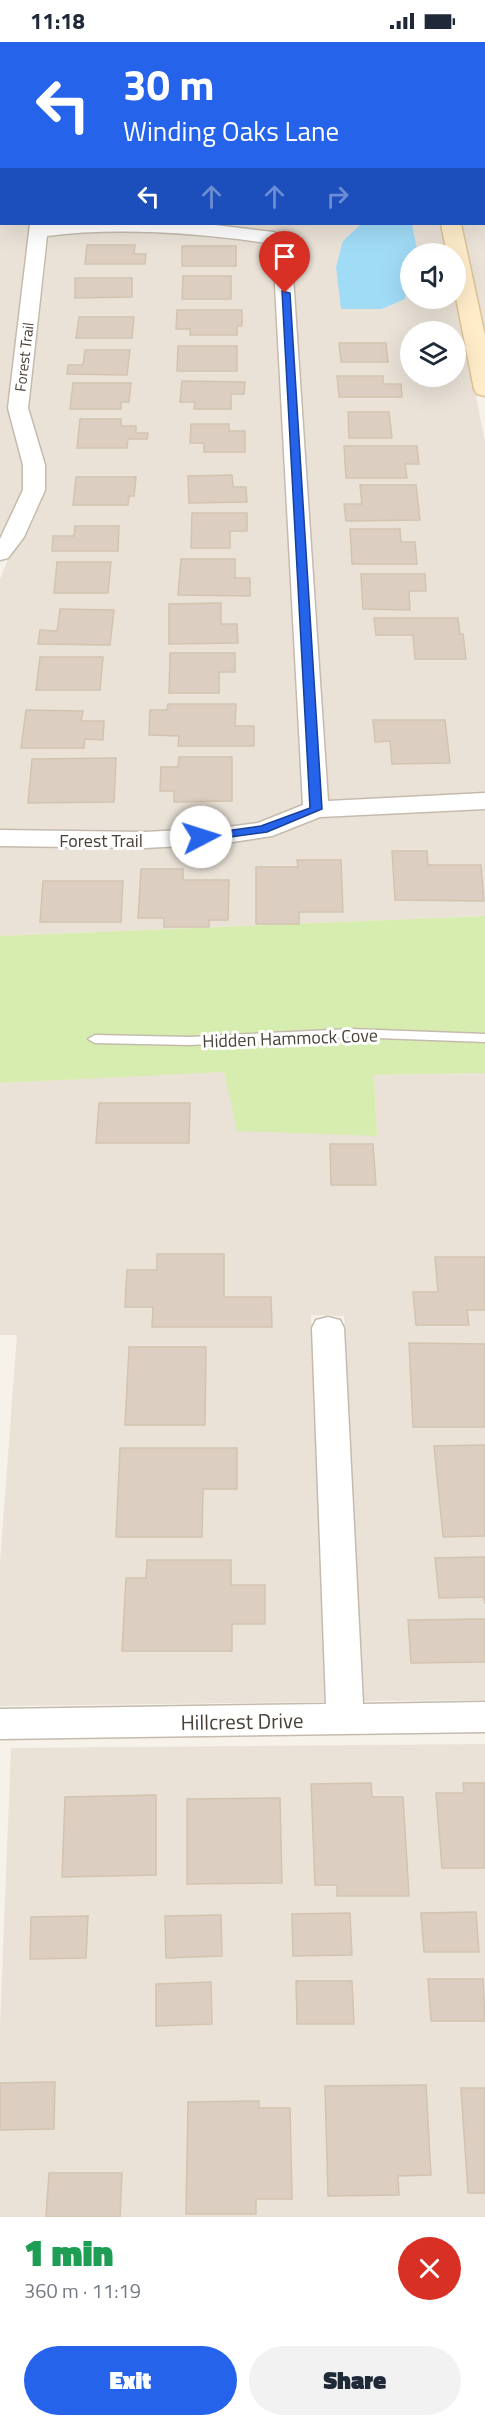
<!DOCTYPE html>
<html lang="en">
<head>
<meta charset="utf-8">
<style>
	:root { --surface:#fff; --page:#f2f2f3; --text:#1f2937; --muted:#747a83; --accent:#2563eb }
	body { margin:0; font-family:"Titillium Web",sans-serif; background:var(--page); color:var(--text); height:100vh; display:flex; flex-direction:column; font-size:22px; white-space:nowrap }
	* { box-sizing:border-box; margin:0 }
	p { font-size:20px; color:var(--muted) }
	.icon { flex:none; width:33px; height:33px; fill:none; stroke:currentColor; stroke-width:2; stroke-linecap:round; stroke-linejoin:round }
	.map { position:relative; height:2175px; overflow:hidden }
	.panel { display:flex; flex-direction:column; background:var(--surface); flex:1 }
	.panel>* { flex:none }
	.guide { position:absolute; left:0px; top:0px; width:486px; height:183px; box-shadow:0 6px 24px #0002; background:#2563eb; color:#fff; overflow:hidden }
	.tools { position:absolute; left:400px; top:201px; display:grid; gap:12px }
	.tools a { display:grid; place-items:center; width:66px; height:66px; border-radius:50%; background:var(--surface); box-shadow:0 6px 24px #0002; font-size:30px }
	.pin { position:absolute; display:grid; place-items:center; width:51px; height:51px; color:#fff; margin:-62px -26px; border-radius:50% 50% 50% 0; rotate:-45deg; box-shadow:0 0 6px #0007 }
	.pin .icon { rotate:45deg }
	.me { position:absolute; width:66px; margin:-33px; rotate:85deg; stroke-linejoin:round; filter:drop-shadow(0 0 4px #0008) }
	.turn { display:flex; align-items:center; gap:21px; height:126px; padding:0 24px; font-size:27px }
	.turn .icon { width:78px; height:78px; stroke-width:2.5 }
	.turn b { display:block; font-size:42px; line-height:51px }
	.lanes { display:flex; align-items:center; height:57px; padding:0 24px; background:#0003; justify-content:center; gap:30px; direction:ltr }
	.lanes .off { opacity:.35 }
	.round { display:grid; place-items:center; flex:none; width:63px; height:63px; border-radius:32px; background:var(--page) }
	.headline { display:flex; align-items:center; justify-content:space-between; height:102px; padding:0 24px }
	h1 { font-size:36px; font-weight:800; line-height:45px; color:#1e9e55 }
	.primary-button { display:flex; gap:12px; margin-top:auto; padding:12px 24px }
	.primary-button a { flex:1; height:69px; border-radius:36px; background:var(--accent); color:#fff; font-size:24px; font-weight:800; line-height:69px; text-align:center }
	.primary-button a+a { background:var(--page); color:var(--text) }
	.status { display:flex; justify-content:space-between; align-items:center; height:42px; padding:0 30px; background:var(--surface); direction:ltr }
	.status svg { height:16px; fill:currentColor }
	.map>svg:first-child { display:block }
	.residential { fill:#eae2d7; fill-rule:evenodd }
	.commercial { fill:#f9e5d3 }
	.green { fill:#d7edaf }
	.water { fill:#a1dcf7 }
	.building { fill:#dccec0; stroke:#d4c3b0; stroke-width:1.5 }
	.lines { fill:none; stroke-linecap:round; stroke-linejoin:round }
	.lane-casing { stroke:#c5bbad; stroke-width:3 }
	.street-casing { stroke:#c5bbad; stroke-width:3 }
	.secondary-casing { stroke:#ddc497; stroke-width:3 }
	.lane { fill:#fff; fill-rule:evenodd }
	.street { fill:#fff; fill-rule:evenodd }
	.secondary { fill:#ffedca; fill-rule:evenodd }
	.route { fill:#2563eb; stroke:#184099; stroke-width:1.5 }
	.labels { text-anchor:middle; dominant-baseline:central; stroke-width:6; stroke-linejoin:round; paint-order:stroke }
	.far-street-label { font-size:15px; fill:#4a4136; stroke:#fff }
	.street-label { font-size:18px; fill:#4a4136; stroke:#fff }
	.near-street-label { font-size:21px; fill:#4a4136; stroke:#fff }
</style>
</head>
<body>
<div class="status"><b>11:18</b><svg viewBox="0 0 49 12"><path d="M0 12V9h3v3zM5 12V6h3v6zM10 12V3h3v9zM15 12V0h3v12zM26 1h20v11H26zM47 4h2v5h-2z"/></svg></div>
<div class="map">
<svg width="485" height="2175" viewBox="0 0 485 2175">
	<rect width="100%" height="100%" fill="#f6f1e9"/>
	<g class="residential">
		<path d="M485,124V297L460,182H484Z"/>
		<path d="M0,129L2,182H30V186L8,366L23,424V448L11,477L0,496Z"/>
		<path d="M150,182H361L343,199L382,267L405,257L411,232V256H456V253L485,400V751L329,759L292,204L282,194L256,188L209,183ZM411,290H456V334H411Z"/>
		<path d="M412,182H441L448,211H416Z"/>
		<path d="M121,189L205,191L266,199L273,205L303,763L258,780L218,786L145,789H12L0,787V537L9,515L24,497L33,479L45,448V422L29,365L49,192Z"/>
		<path d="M485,768V874L0,894V805L146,806L220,803L266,796L321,776Z"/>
		<path d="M224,1029L377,1094L374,1033L485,1031V1658L363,1659L344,1274L311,1273L325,1660L0,1664V1520L17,1293H0V1041Z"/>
		<path d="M485,1702V2175H0V1985L11,1706Z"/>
	</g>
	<path class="commercial" d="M146,0H485V31L484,2Z"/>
	<path class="green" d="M485,874V1031L374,1033L377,1094L237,1089L224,1030L0,1041V894Z"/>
	<path class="water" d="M361,182H412L417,208L416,211L411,212V232L405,257L382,267H341L336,225L343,199Z"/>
	<g class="building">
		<path d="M87,203H135L134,212H146L145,222H85Z"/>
		<rect x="182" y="204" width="54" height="20"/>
		<path d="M183,234H231V257H182Z"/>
		<path d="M75,236H132V255L75,256Z"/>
		<path d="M177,268H242V284H237V293H190V287H176Z"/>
		<path d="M79,275H134L132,296H76Z"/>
		<path d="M339,301H386L388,320H341Z"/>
		<path d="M178,304H237V329H177Z"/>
		<path d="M85,308H130L127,333L67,332L68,323H83Z"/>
		<path d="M337,334H383V342H401L402,355H339Z"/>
		<path d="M182,339L245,340L244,352H231V367H194L195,360H180Z"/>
		<path d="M73,341H131L129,360H121V367H70Z"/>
		<path d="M348,370H389L392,396H349Z"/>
		<path d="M80,377H121V384H136V391H148L147,397H128L127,406H77Z"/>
		<path d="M191,382H229V389H245V410H204V401H190Z"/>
		<path d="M344,404H417L419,422H405L407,436H346Z"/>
		<path d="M232,433L233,445H246L247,460L189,461L188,434Z"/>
		<path d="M76,435H136L134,454H129L128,463H73Z"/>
		<path d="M360,443H416L420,478L346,479L344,462H362Z"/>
		<path d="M192,471H247V489H230V506H191Z"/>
		<path d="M75,484H119L118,509H52L53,494H74Z"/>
		<path d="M350,487H400L401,500H415L417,522H352Z"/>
		<path d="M181,517H235V536H250V554L178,553Z"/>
		<path d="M57,520H111L108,551H54Z"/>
		<path d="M361,532H425L426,549H409L410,568L363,567Z"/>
		<path d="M221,561V582H237L238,601L169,602V562Z"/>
		<path d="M60,567L114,568L110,603L38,602L40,588L57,589Z"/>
		<path d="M374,576H458L460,592H463L466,617H415L413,593H376Z"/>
		<path d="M170,611H235V630H219V651H169Z"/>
		<path d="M40,615H103L100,648H36Z"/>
		<path d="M168,662H236L235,684H254V704H178L179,694L149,693L150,668H167Z"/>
		<path d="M26,668L83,669L81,679H104L103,698L85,697L84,706H21Z"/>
		<path d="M373,678H445L450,721L392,722L390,699L375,700Z"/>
		<path d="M179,715H232V759L174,760V749H160L161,725H178Z"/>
		<path d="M116,716L114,760L28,761L32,717Z"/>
		<path d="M392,809H427L428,823H481L484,859L395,858Z"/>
		<path d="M297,818H341L343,870H299V882H256V825H298Z"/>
		<path d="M141,827H183V838H229L228,878H209V885H164V876H138Z"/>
		<path d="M43,839H123L121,880H40Z"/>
		<path d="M99,1061H190L189,1101H96Z"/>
		<path d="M330,1102H373L376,1143H331Z"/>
		<path d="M157,1212H224V1255H271L272,1285H152L153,1265H125L127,1228H157Z"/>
		<path d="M435,1215H485V1268H467L469,1283H416L413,1250H438Z"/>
		<path d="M409,1301L485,1302V1385H413Z"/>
		<path d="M129,1305H206L205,1383H125Z"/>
		<path d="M485,1403V1494L443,1495L434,1404Z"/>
		<path d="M120,1406H237V1447H203L202,1495H116Z"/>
		<path d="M485,1515V1562L484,1555L439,1556L435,1516Z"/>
		<path d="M147,1518H231V1543H265V1582H232V1609H122L126,1536H146Z"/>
		<path d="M485,1577V1620L411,1621L408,1578Z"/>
		<path d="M371,1741L372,1755H403L409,1854H337V1843H315L311,1742Z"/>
		<path d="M463,1741H485V1826H442L436,1751H464Z"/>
		<path d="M156,1753V1833L62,1835L65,1755Z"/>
		<path d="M280,1756L282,1841L187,1842V1757Z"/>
		<path d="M476,1870L479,1910H424L421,1871Z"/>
		<path d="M350,1871L352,1913L293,1914L292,1872Z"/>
		<path d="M221,1873L222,1914L166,1916L165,1874Z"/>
		<path d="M88,1874L86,1916L30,1917L31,1875Z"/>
		<path d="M428,1937H483L485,1979H431Z"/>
		<path d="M296,1939H352L354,1982H297Z"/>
		<path d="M211,1940L212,1982L156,1984V1942Z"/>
		<path d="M55,2040L54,2087L0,2088V2041Z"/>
		<path d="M426,2043L431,2133L398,2134L399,2153L328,2154L325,2044Z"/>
		<path d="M461,2046H485V2151H468Z"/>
		<path d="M259,2059V2066H290L292,2157H256V2172H186L188,2060Z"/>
		<path d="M49,2131H122L120,2175H46Z"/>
	</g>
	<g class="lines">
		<g class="lane-casing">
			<path id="lane" d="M351,987L485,992V1000L351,995L190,1003L95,1001L88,997L95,993L190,995Z"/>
		</g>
		<g class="street-casing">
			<g id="street">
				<rect x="47" y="0" width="16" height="2"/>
				<rect x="484" y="115" width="1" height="10"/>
				<rect x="0" y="120" width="2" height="10"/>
				<path d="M30,182H207L273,190C281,192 287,197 291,204L328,759L485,751V767L320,775L272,794L219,802L145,806L0,804V788L145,790L219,786L258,781L303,763L273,206L267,201C197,191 118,185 47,194L28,366L45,423V448L24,495L8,516L0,518V497L23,448V423L8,366Z"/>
				<path d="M328,1275L340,1278L344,1286L363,1662L485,1660V1690L0,1697V1667L326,1662L312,1286L316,1278Z"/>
			</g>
		</g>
		<g class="secondary-casing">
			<g id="secondary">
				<path d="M405,0H423L424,2H406Z"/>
				<path d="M441,182H461L485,294V354L477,352L474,347L456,256V212H447Z"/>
			</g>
		</g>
		<use href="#lane" class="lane"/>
		<use href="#street" class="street"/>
		<use href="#secondary" class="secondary"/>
	</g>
	<path class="route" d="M282,249L290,251L322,767L267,790L201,799L197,798V793L261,784L310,766Z"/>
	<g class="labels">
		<g class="far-street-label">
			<text transform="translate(24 315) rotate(-83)">Forest Trail</text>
		</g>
		<g class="street-label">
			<text x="101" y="798">Forest Trail</text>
			<text transform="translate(290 996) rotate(-2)">Hidden Hammock Cove</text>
		</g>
		<g class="near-street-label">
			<text transform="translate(242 1679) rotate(-1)">Hillcrest Drive</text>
		</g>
	</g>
</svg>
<div class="tools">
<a><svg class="icon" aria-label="sound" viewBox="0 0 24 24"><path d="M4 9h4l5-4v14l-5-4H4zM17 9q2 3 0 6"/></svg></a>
<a><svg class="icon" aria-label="layers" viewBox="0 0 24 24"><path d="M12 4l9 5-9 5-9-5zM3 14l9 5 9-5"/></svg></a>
</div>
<div class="pin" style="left:285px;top:251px;background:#d93025"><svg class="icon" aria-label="arrive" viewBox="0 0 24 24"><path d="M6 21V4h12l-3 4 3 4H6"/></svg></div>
<svg class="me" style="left:201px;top:795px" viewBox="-20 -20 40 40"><circle r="19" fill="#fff"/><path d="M0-13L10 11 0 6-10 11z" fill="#2563eb"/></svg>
<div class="guide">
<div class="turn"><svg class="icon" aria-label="left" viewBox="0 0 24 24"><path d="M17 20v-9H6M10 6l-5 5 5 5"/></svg><div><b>30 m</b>Winding Oaks Lane</div></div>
<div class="lanes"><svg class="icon" aria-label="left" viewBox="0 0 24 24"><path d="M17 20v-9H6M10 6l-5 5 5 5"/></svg><svg class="icon off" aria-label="ahead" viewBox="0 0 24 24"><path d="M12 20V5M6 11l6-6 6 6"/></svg><svg class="icon off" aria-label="ahead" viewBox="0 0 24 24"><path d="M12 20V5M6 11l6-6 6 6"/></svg><svg class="icon off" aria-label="right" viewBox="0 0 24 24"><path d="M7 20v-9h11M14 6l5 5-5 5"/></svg></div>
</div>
</div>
<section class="panel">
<div class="headline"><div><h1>1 min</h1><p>360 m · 11:19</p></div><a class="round" style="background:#d93025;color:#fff"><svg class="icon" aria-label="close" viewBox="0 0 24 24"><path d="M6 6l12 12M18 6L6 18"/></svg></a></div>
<div class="primary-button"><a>Exit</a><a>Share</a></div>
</section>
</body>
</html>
